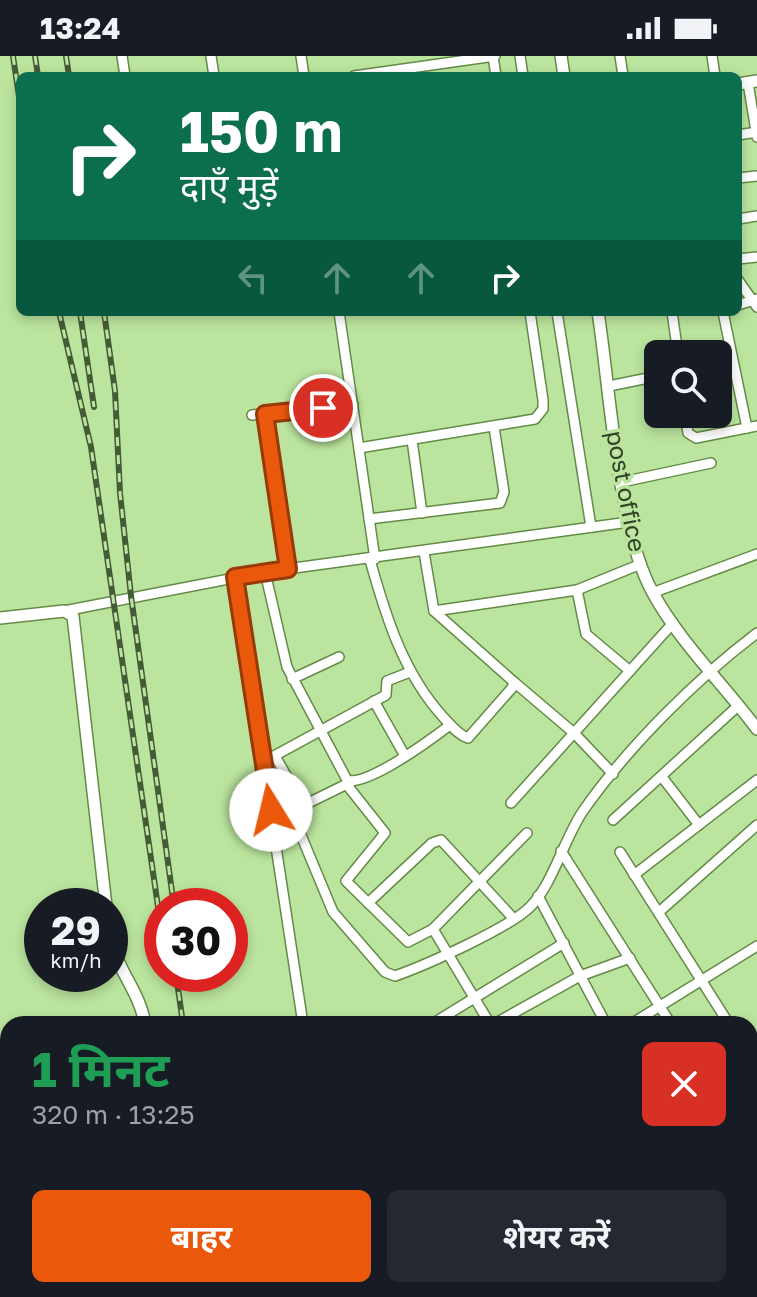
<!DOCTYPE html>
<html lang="hi">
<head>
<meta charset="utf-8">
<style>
	:root { --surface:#171b24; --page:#242831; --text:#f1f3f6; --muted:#9ea1a6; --accent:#ea580c }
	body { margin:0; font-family:"Golos Text","Noto Sans Devanagari",sans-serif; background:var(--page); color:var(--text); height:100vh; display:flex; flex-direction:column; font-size:30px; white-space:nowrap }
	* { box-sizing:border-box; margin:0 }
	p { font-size:26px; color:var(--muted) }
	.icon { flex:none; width:44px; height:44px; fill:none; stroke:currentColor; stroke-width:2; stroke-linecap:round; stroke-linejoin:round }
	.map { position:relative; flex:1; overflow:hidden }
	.sheet { position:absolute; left:0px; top:960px; width:758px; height:282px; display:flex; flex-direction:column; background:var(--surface); border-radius:24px 24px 0 0; box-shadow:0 4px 12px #0003 }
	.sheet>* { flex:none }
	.top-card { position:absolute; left:16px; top:16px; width:726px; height:244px; border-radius:12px; box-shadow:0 4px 12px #0003; background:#0b6e4f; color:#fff; overflow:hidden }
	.buttons { position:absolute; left:644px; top:284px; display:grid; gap:16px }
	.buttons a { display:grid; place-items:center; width:88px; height:88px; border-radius:12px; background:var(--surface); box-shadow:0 4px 12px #0003; font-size:40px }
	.speed { position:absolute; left:24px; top:832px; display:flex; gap:16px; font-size:40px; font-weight:700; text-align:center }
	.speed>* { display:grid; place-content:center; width:104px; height:104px; border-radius:50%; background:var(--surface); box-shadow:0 4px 12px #0003; line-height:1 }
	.speed small { font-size:20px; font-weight:400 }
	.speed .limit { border:12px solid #d22; background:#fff; color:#111 }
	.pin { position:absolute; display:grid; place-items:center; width:68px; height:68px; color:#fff; margin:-34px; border:4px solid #fff; border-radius:50%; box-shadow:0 2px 8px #0007 }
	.me { position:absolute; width:88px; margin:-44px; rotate:351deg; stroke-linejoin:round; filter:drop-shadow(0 0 6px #0008) }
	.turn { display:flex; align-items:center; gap:28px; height:168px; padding:0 32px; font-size:36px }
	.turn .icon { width:104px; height:104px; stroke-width:2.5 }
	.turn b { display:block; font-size:56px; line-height:68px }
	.lanes { display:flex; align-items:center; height:76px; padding:0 32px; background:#0003; justify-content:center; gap:40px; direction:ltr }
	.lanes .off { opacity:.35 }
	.round { display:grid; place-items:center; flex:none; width:84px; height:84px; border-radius:12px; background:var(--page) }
	.summary { display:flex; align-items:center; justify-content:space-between; height:136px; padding:0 32px }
	h1 { font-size:48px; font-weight:700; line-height:60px; color:#1e9e55 }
	.action { display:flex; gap:16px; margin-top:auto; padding:16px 32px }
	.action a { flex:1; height:92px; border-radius:12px; background:var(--accent); color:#fff; font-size:32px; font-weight:700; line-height:92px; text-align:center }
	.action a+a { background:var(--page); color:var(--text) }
	.status { display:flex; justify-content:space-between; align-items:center; height:56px; padding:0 40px; background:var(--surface); direction:ltr }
	.status svg { height:22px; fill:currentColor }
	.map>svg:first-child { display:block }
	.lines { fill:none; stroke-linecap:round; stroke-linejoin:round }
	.minor-casing { stroke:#648a48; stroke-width:12 }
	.tertiary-casing { stroke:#648a48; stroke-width:14 }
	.trunk-casing { stroke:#648a48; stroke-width:17 }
	.minor { stroke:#fff; stroke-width:9 }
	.tertiary { stroke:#fff; stroke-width:11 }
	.trunk { stroke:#fff; stroke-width:14 }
	.rail-casing { stroke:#455a37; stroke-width:6 }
	.rail { stroke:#bbe59e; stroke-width:3; stroke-dasharray:9; stroke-linecap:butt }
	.route-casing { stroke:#983908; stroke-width:20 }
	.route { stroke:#ea580c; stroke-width:14 }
	.labels { text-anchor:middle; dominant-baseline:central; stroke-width:7; stroke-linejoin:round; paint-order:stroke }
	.street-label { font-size:24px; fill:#324326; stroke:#bbe59e }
</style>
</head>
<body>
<div class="status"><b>13:24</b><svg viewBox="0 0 49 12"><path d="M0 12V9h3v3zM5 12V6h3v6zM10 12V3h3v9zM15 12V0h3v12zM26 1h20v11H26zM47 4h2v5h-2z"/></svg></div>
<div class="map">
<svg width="757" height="1241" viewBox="0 0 757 1241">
	<rect width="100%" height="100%" fill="#bbe59e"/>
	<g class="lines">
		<g class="minor-casing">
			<g id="minor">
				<path d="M122,0L125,20"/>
				<path d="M211,0L214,20"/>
				<path d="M301,0L304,20"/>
				<path d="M493,0L496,20"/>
				<path d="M520,0L523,20"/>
				<path d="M620,0L623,20"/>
				<path d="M712,0L715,20"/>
				<path d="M354,20L495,0"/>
				<path d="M748,27L757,81"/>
				<path d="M738,79L757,76"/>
				<path d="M738,122L757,120"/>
				<path d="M738,163L757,160"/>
				<path d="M738,203L757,201"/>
				<path d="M738,224L757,251"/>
				<path d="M738,249L757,243"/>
				<path d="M339,256L375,503"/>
				<path d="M557,256L591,471"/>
				<path d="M672,256L678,298"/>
				<path d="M723,256L747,372"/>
				<path d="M718,307L732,304"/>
				<path d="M609,330L658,320"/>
				<path d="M265,358L288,513"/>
				<path d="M685,358L688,377L696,382L757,370"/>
				<path d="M252,359L353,349"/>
				<path d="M412,384L422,457"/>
				<path d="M359,392L535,363L543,353V344L530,256"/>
				<path d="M622,426L711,407"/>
				<path d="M369,463L500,447L504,436L494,371"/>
				<path d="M370,504C386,561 403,617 444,662C451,669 458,679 468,682L512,632L514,626L434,555L424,496"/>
				<path d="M265,516L287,611L347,724C367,731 433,682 450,669"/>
				<path d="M235,521L303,968"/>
				<path d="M577,534L586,578L630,615"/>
				<path d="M652,537L757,498"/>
				<path d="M64,555L265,516L629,466"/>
				<path d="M434,555L577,534L641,508"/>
				<path d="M292,623L339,601"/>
				<path d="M514,626L574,677L613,718"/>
				<path d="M374,645L405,700"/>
				<path d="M275,700L303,749"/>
				<path d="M263,706L386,639L387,625L410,616"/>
				<path d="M662,721L699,769"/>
				<path d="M351,726L296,753L293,760L333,856L385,916L395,920C426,909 509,872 530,851C553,828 564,783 583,755C627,692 696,623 757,577"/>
				<path d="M347,729L385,777L346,825L408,886L433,873L527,777"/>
				<path d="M511,747L673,567"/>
				<path d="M613,764L739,649"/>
				<path d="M561,795L671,968"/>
				<path d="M620,796L729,968"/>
				<path d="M634,819L757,724"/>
				<path d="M538,840L606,968"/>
				<path d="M368,847L432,787L441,784L513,862"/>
				<path d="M659,856L757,769"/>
				<path d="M433,873L490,968"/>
				<path d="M432,968L564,887"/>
				<path d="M494,968L580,920L630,902"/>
				<path d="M631,968L757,890"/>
				<path d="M750,1003L757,1015"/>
				<path d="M750,1049L757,1045"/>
				<path d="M377,1234L382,1241"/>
				<path d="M438,1234L443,1241"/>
				<path d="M469,1234L474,1241"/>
				<path d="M625,1234L630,1241"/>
			</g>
		</g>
		<g class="tertiary-casing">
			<g id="tertiary">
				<path d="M561,0L564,20"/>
				<path d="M738,28L757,25"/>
				<path d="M598,256C610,332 617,473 653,537C679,585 724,629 757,673"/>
				<path d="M0,562L64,555L73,560L106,850"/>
				<path d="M110,882C117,914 140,936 145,968"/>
				<path d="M187,1234L188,1241"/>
			</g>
		</g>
		<g class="trunk-casing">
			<g id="trunk">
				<path d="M750,1130L757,1126"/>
				<path d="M571,1241L583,1234"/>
			</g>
		</g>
		<use href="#minor" class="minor"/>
		<use href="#tertiary" class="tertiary"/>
		<use href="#trunk" class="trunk"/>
		<g class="rail-casing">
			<g id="rail">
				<path d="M13,0L20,47"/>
				<path d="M35,0L38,20"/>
				<path d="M66,0L69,20"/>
				<path d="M59,256L91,391L162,878"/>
				<path d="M80,256L94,351"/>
				<path d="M104,256L115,335L120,437L131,540L174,850"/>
				<path d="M176,918L183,968"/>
				<path d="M213,1234L214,1241"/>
				<path d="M229,1234L230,1241"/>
			</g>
		</g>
		<use href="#rail" class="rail"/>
	</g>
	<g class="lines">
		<g class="route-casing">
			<path id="route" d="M271,754L235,521L288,513L265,358L323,352"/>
		</g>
		<use href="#route" class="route"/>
	</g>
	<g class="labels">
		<g class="street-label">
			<text transform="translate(627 435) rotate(79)">post office</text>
		</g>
	</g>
</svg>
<div class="buttons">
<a><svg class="icon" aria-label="search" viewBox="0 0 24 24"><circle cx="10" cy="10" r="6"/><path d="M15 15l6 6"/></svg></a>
</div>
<div class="speed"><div>29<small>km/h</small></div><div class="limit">30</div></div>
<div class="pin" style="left:323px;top:352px;background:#d93025"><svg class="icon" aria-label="arrive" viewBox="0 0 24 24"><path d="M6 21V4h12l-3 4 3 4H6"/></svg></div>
<svg class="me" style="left:271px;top:754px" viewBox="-20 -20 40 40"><circle r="19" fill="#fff"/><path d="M0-13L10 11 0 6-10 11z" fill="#ea580c"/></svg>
<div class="top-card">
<div class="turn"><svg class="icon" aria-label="right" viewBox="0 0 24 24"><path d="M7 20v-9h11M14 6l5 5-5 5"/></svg><div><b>150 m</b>दाएँ मुड़ें</div></div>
<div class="lanes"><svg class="icon off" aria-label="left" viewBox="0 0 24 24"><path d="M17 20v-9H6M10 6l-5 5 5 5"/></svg><svg class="icon off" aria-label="ahead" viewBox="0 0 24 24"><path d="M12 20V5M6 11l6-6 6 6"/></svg><svg class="icon off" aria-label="ahead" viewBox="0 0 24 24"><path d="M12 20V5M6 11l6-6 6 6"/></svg><svg class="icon" aria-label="right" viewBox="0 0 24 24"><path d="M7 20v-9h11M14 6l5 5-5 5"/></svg></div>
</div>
<section class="sheet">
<div class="summary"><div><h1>1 मिनट</h1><p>320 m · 13:25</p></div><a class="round" style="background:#d93025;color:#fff"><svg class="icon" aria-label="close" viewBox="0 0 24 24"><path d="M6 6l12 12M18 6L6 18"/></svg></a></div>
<div class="action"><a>बाहर</a><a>शेयर करें</a></div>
</section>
</div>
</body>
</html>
